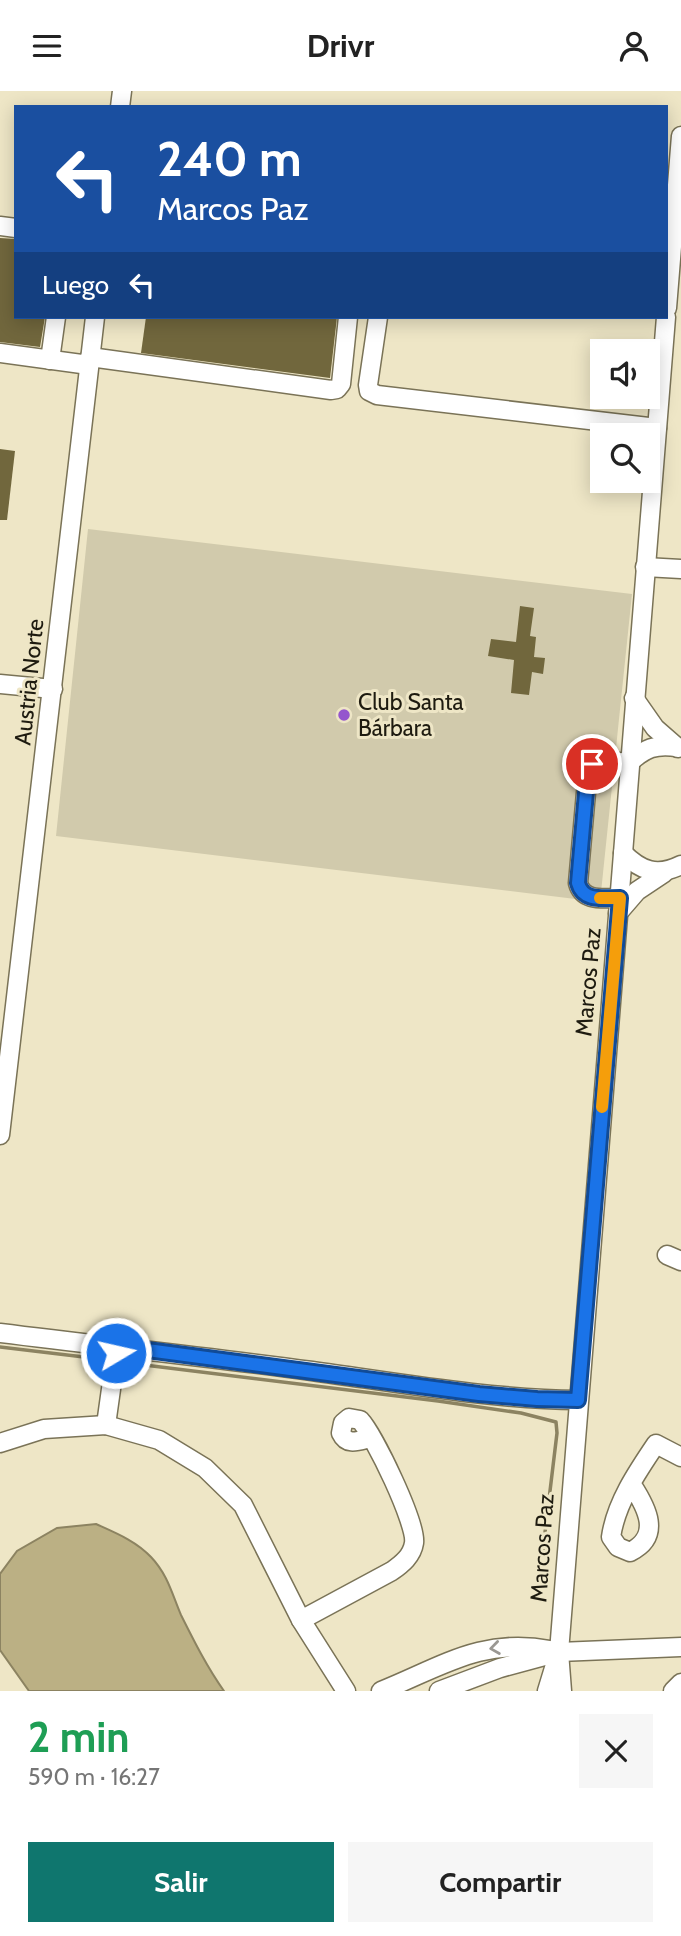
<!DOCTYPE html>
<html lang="es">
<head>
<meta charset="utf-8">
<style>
	:root { --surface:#fff; --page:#f6f6f6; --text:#222; --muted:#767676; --accent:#0f766e }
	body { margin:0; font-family:Cabin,sans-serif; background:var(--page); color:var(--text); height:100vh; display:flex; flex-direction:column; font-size:26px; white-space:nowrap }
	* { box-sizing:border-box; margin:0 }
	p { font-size:23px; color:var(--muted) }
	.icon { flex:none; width:38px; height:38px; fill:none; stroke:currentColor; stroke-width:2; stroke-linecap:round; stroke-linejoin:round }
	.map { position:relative; height:1600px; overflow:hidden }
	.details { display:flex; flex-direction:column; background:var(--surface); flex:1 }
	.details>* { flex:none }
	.hud { position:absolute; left:14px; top:14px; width:654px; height:214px; border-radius:0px; box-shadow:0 4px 18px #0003; background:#1a4fa0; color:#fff; overflow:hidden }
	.tools { position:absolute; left:590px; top:248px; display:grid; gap:14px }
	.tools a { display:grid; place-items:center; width:70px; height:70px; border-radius:0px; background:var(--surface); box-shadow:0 4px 18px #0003; font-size:35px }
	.pin { position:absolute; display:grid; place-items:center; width:60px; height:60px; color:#fff; margin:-30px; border:4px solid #fff; border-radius:50%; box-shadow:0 2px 7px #0007 }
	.me { position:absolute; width:77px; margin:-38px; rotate:81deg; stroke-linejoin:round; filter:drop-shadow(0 0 5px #0008) }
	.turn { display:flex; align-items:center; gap:24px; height:147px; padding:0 28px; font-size:32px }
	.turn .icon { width:91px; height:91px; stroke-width:2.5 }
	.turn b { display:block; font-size:49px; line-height:60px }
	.then { display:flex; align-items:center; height:66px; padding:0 28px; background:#0003; gap:14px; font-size:26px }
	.round { display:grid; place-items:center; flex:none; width:74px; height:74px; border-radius:0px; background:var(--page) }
	.headline { display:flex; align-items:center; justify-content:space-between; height:119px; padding:0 28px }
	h1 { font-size:42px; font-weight:700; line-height:52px; color:#1e9e55 }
	.cta { display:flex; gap:14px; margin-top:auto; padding:14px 28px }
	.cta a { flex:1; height:80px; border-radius:0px; background:var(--accent); color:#fff; font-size:28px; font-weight:700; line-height:80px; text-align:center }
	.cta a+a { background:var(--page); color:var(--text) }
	header { display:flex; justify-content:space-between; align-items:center; height:91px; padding:0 28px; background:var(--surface); font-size:32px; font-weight:700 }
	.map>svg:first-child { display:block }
	.green { fill:#d1caac }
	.water { fill:#bbb084; stroke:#8c8361; stroke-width:2 }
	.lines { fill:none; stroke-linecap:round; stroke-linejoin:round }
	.stream { stroke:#8c8361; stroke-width:3.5 }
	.building { fill:#71673d }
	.minor-casing { stroke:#7a7357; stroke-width:21 }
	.minor { stroke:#fff; stroke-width:18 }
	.oneway { stroke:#9a9893 }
	.route-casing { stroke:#114b97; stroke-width:18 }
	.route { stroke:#1a73e8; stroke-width:12 }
	.slow { stroke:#f59e0b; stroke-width:12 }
	.poi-dot { fill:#9556cd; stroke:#eee6c6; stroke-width:2.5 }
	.labels { text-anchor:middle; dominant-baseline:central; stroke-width:6; stroke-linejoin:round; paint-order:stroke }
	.street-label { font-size:23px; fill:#1e1b10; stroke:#eee6c6 }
	.poi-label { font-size:23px; fill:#1e1b10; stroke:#eee6c6; text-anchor:start }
</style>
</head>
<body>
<header><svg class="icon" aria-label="menu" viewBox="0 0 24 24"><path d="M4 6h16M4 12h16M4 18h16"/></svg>Drivr<svg class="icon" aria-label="person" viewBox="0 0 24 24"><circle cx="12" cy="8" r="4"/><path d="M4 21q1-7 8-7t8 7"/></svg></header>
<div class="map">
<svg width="681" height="1600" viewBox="0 0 681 1600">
	<rect width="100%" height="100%" fill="#eee6c6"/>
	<path class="green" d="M88,438L632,503L600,811L56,745Z"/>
	<path class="water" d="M96,1433C116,1442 136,1450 151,1466C168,1484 172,1503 181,1524C194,1550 207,1576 224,1600H29L0,1559V1483L17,1460L57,1437Z"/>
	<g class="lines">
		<g class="stream">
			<path d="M0,1256L109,1269"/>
			<path d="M120,1271L438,1310L521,1322L556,1331L557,1342L543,1458"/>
		</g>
	</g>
	<g class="building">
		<path d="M0,147L16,148V226H45L40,256L0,251Z"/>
		<path d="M146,226H337L330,287L141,262Z"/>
		<path d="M0,358L15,360L7,429H0Z"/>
		<path d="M520,515L534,517L530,545L536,546L534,566L545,567L543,583L532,581L529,604L511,602L514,569L488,565L491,548L516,551Z"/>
	</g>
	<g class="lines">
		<g class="minor-casing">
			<g id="minor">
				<path d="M120,16L122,0"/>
				<path d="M0,135L16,137"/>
				<path d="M667,217L681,45"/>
				<path d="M378,226L368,294L369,300L377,304L657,337"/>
				<path d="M0,262L89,274"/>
				<path d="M90,266L331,299L337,298L341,293L348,226"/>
				<path d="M50,269L56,226"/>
				<path d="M645,476L681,478"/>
				<path d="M0,593L53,598"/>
				<path d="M634,607L655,637L678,657"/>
				<path d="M623,762C641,780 657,786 681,774"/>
				<path d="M619,807C603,807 583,811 578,792L588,679L599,669L629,672C645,657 655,653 677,656"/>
				<path d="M618,822L637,800L664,782"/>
				<path d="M0,1044L95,226"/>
				<path d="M667,1164L681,1170"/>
				<path d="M0,1242C104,1255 208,1266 312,1280C400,1292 489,1308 578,1309"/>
				<path d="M106,1334L117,1255"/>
				<path d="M0,1352L44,1338L106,1334L159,1349L205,1377L243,1414L301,1529L346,1600"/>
				<path d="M632,1394C647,1417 662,1445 630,1461L618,1456L611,1446C616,1412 637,1381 656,1353L681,1366"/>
				<path d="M301,1529L392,1480C402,1473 412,1465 414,1452C417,1433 374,1344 360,1329L349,1327L343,1332L341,1342C347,1355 358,1350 370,1347"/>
				<path d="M381,1600C441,1576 482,1546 550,1559"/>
				<path d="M439,1600L500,1577L559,1561L681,1556"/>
				<path d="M547,1600L558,1564"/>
				<path d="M562,1600L559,1561L666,226"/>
				<path d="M673,1600L681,1592"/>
			</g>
		</g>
		<use href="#minor" class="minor"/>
	</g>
	<defs><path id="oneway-chevron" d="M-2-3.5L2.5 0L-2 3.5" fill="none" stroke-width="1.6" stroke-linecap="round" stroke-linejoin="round" transform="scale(1.75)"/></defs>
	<use class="oneway" href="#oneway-chevron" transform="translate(495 1557) rotate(172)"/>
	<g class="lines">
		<g class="route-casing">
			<path id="route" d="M116,1262L117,1255L479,1303L537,1308L578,1309L620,807C603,807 583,811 578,792L588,679L592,673"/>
		</g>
		<use href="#route" class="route"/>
		<path class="slow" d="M600,807H620L602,1016"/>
	</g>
	<circle class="poi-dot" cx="344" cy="624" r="7"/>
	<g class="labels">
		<g class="street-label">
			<text transform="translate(29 591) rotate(-84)">Austria Norte</text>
			<text transform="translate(588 891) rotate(-85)">Marcos Paz</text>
			<text transform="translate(542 1457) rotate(-86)">Marcos Paz</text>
		</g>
		<g class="poi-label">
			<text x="358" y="611">Club Santa<tspan x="358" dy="26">Bárbara</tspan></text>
		</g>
	</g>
</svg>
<div class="tools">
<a><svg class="icon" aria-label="sound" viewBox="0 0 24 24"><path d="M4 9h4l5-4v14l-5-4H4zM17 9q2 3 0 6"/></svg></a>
<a><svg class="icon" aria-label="search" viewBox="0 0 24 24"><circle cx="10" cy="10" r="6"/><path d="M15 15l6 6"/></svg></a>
</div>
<div class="pin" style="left:592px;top:673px;background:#d93025"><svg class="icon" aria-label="arrive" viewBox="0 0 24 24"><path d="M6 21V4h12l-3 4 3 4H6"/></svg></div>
<svg class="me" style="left:116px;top:1262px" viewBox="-20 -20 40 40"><circle r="17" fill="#1a73e8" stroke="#fff" stroke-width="3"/><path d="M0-11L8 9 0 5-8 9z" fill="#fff"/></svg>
<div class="hud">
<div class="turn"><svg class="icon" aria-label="left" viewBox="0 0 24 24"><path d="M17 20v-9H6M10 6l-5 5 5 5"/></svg><div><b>240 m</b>Marcos Paz</div></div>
<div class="then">Luego<svg class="icon" aria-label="left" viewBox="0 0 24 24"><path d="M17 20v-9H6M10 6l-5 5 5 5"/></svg></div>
</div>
</div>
<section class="details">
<div class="headline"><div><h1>2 min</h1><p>590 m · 16:27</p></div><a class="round"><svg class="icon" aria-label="close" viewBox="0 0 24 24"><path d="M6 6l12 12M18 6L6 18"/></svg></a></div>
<div class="cta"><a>Salir</a><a>Compartir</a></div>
</section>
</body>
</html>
